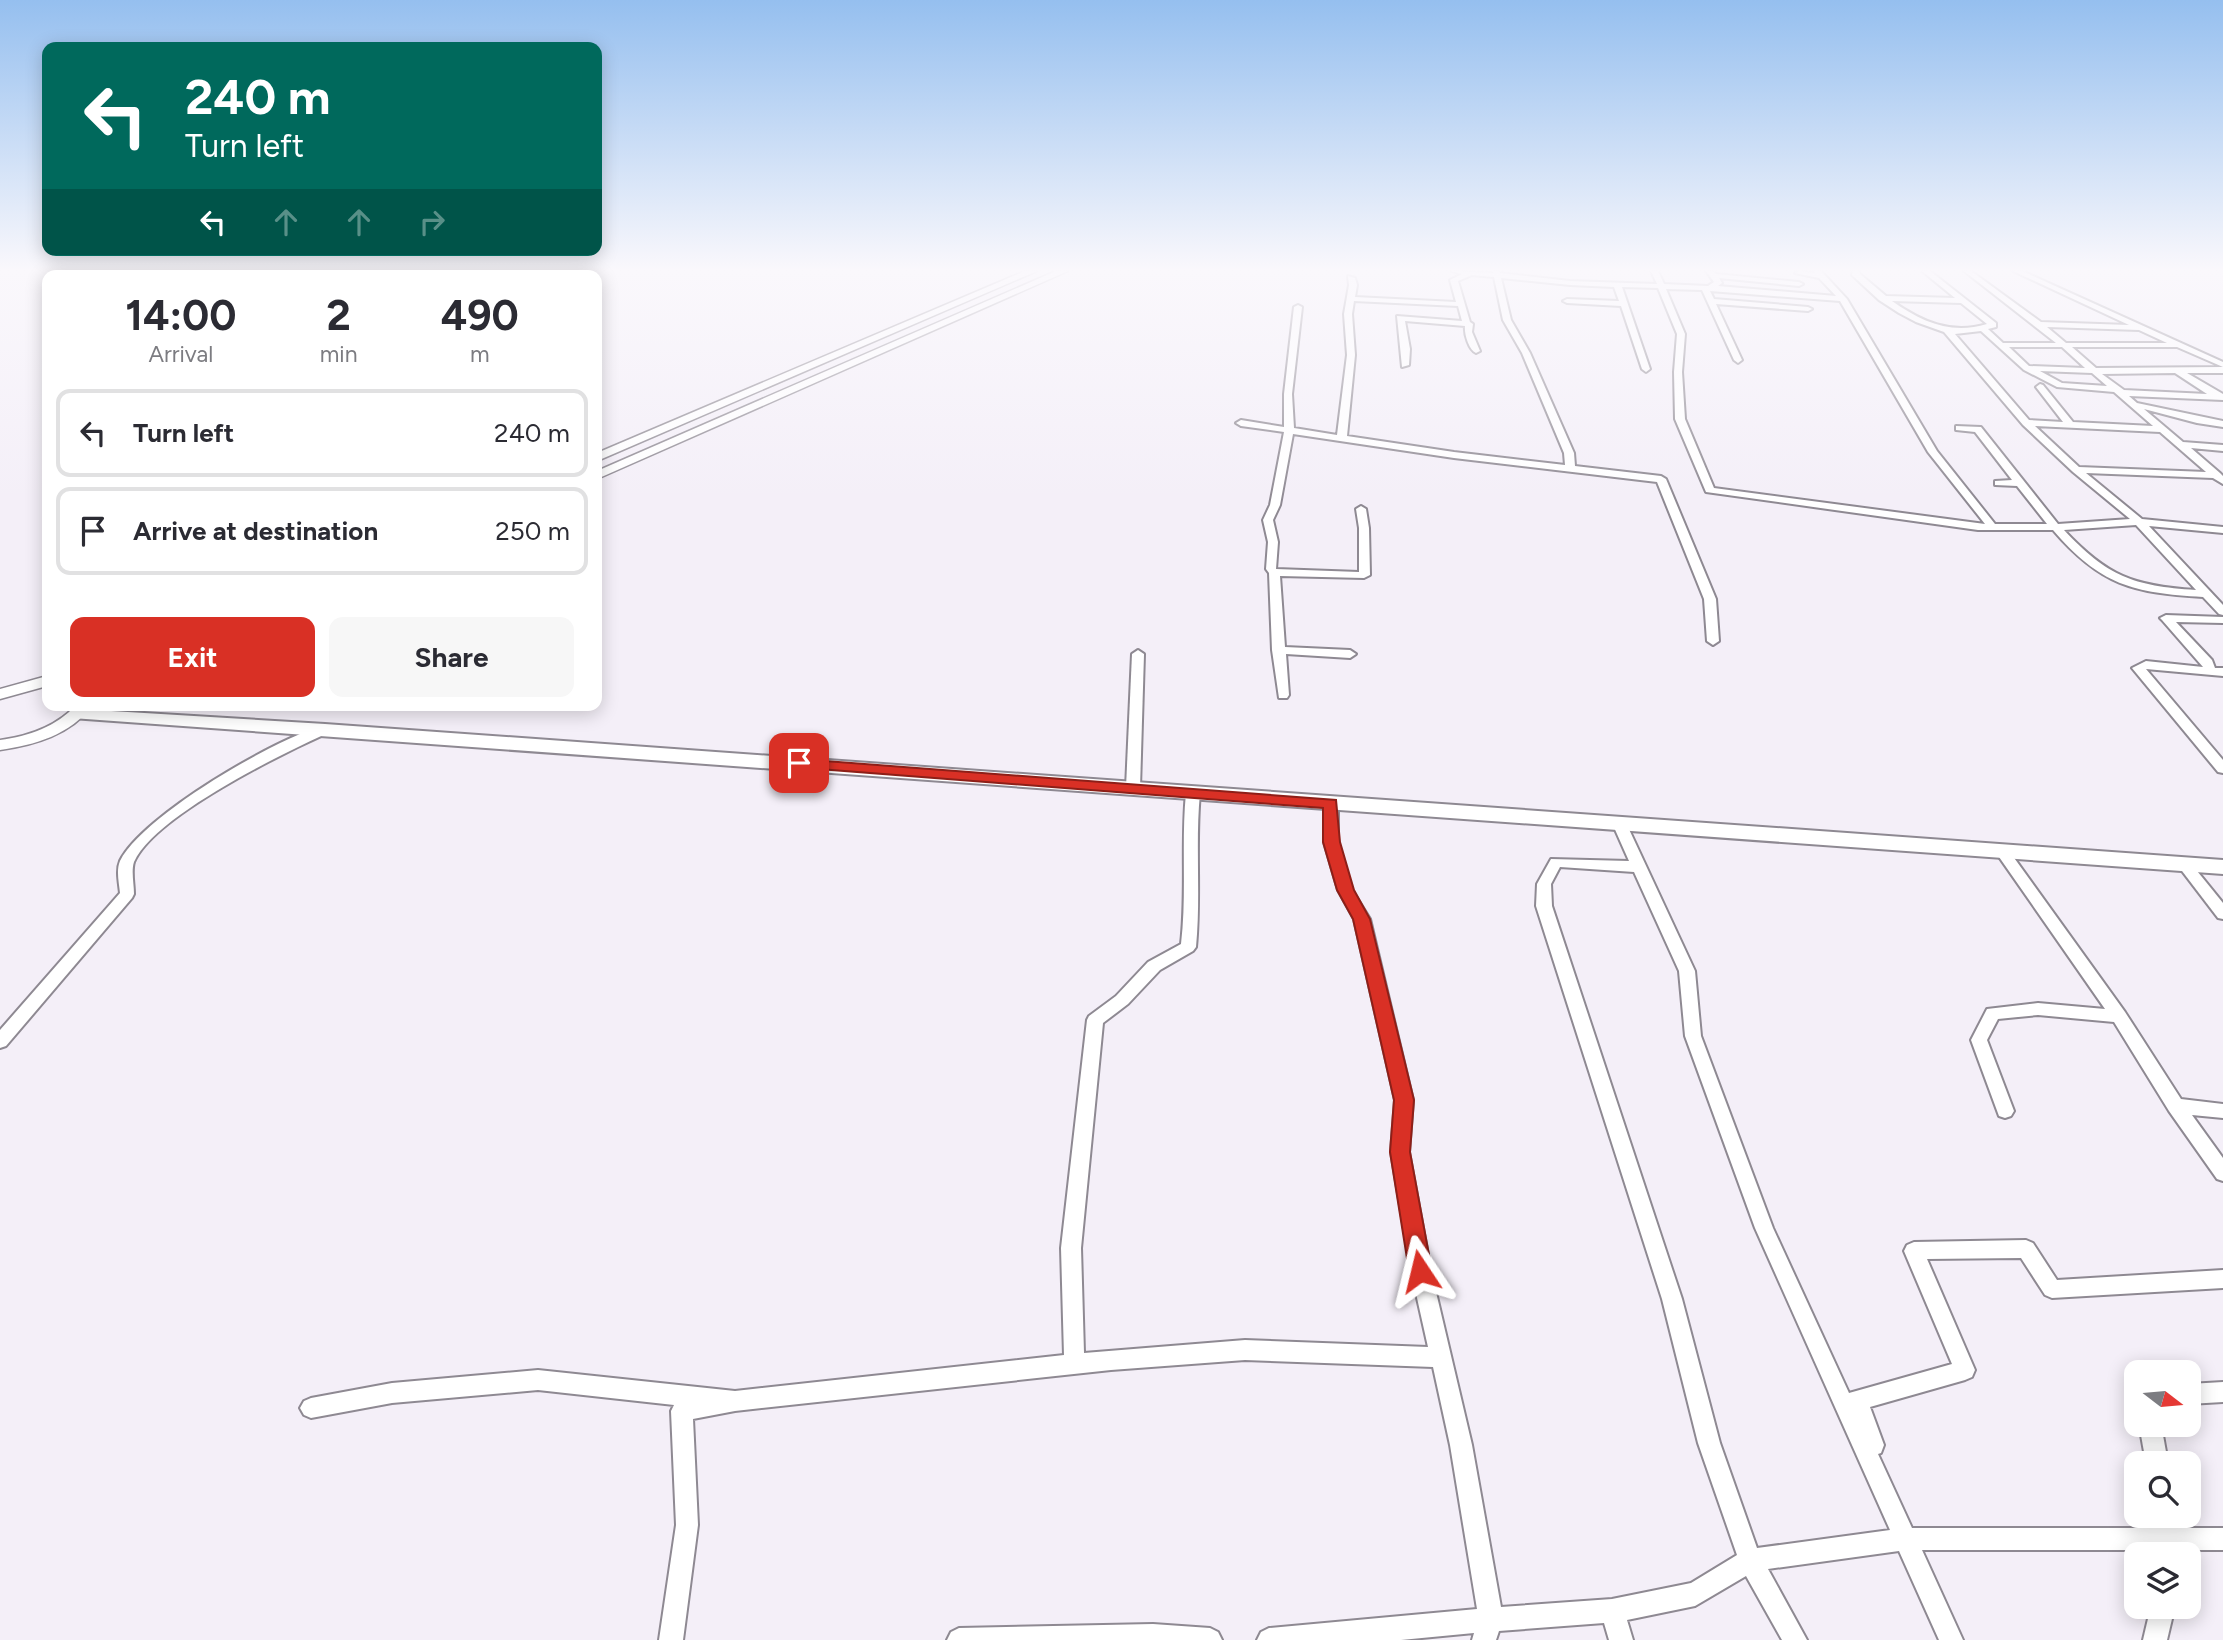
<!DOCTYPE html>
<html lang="en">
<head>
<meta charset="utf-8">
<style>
	:root { --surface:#fff; --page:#f7f7f7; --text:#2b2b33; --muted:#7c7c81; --line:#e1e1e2; --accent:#d93025 }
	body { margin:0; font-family:Figtree,sans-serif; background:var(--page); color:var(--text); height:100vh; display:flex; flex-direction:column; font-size:26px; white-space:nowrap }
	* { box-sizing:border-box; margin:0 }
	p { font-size:23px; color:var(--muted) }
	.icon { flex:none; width:38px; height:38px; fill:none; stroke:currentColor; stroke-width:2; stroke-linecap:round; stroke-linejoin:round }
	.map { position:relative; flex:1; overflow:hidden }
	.panel { position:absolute; left:42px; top:270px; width:560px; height:441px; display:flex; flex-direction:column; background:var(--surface); border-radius:14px; box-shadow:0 4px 18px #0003 }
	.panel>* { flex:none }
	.guide { position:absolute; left:42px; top:42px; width:560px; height:214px; border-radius:14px; box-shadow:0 4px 18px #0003; background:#00695c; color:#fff; overflow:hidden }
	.needle { width:46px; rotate:106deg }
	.fabs { position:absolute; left:2124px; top:1360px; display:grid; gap:14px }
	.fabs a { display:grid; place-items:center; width:77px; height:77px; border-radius:14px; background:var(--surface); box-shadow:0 4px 18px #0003; font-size:35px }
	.pin { position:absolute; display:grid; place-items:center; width:60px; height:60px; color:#fff; margin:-30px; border-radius:14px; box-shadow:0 4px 10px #0006 }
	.me { position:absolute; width:77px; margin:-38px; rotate:350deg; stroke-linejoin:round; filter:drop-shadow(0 0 5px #0008) }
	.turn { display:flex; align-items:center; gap:24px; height:147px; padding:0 28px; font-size:32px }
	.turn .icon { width:91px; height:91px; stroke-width:2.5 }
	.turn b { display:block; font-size:49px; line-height:60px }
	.lanes { display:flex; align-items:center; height:66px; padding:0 28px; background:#0003; justify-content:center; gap:35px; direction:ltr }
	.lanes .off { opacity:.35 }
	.eta { display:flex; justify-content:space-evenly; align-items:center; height:119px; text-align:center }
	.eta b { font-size:42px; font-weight:700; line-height:49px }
	.button { display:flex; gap:14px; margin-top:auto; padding:14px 28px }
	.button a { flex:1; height:80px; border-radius:14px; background:var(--accent); color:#fff; font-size:28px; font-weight:700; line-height:80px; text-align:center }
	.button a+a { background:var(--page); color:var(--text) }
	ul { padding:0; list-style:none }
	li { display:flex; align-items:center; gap:21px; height:88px; margin:0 14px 10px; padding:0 14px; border:4px solid var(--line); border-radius:14px }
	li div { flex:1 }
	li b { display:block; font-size:26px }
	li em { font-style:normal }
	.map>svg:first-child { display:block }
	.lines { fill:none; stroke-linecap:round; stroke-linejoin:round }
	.minor-casing { stroke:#8e8992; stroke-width:4 }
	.tertiary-casing { stroke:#8e8992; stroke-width:3 }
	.secondary-casing { stroke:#8e8992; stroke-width:4 }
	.minor { fill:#fff; fill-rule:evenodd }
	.tertiary { fill:#fff; fill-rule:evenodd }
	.secondary { fill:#fff; fill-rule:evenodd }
	.route { fill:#d93025; stroke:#8d1f18; stroke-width:2 }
</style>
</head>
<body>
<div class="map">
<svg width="2223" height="1640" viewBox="0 0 2223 1640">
	<rect width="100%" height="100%" fill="#f4eff8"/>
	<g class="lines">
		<g class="minor-casing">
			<g id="minor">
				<path d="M1452,271L1493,273V271H1499L1500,273L1570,281L1657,284L1651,271H1658L1664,284L1708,286L1714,282L1706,271H1713L1716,274L1799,282L1803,284L1799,286L1719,278L1722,283L1718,286L1836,296L1819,278L1795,273L1799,271L1815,273L1814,271H1821L1847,299L1937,451L1995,524H2047L2017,486L1995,485V481L2012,480L1975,432L1956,430V426L1981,427L2058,524L2130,519L2073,472L2023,425L1944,332L1916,322L1899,313L1879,300L1852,275L1853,271H1859L1860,274L1886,296L1955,298L1922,271H1930L1996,323V327L1988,329L2003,343H2056L1964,271H1971L2041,322L2129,325L2013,271H2022L2223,362V373H2187L2223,394V400L2129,396L2137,403L2223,421V427L2197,423L2144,409L2183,442L2223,445V451L2191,448L2220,473L2223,476V484L2213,478L2086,473L2142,519L2223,527V533L2149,526L2223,605V615L2219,614L2203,597C2133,593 2100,585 2053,530H1978L1706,492L1675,419L1674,372L1677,334L1658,288L1622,287L1650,369L1646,372L1642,369L1621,306L1567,303L1563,301L1567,299L1619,301L1614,287L1570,285L1501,278L1511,320L1530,353L1574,453L1575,466L1661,476L1666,479L1716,599L1719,641L1713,645L1707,641L1704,599L1657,482L1454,458L1293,434L1280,505L1273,520L1278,542L1276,569L1359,572V528L1356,509L1361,506L1366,509L1369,528L1370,575L1364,578L1280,576L1285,647L1350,650L1356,654L1350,658L1286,654L1289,695L1287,698H1279L1272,650L1269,573L1266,569L1268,542L1263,520L1270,505L1284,432L1241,426L1236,423L1241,420L1284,427V394L1294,307L1298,305L1302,307L1292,394L1294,428L1337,435L1347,355L1344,314L1349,285L1348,276L1355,278L1357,285L1355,297L1456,302L1450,280L1462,274ZM1472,275L1494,277L1503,320L1522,353L1564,453L1565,465L1454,452L1347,436L1355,355L1352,314L1354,301L1458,306L1462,321L1397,316L1402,367L1409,365L1410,349L1405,321L1465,326C1464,334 1469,350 1476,353L1480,351L1472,332L1473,324L1470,322L1458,281ZM1666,289L1702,290L1734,360L1738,363L1742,360L1716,304L1808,311L1812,309L1808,307L1714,299L1710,291L1840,301L1928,452L1985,524L1714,488L1685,419L1682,372L1685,334ZM1892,301L1961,303L1987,324C1951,335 1922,322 1892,301ZM2047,327L2139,330L2167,343H2066ZM1981,331L2024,370L2057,387L2114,392L2153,426L2073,422L2043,385L2040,384L2036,387L2063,422L2029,420L1955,334ZM2009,347H2062L2085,368L2029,366ZM2072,347H2177L2223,367L2096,368ZM2040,371L2092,373L2107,386L2062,383ZM2175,373L2207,394L2124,390L2102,374ZM2035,426L2160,432L2206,472L2079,467ZM2136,525L2196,590C2133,586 2107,576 2064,530Z"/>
				<path d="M2166,615L2223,617V623L2176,622L2212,660L2215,668H2223V676L2146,669L2223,760V773L2218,772L2132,668L2146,661L2203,667L2162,620L2160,618Z"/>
				<path d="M1138,650L1144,654L1140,788L1133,792L1126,788L1132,654Z"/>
				<path d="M325,725L331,729L330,732C283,753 154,816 134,862C131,871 134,884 134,894L132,898L6,1046L0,1048V1030L120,893C119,883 116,870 120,861C142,816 276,738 325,725Z"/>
				<path d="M1193,789L1200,793C1195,844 1201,896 1196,947L1193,951L1160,970L1128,1004L1103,1023L1081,1248L1084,1353L1245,1340L1428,1347L1411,1271L1391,1152L1395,1100L1354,919L1338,890L1324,842V803L1331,799L1336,800L1338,803V842L1352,890L1370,919L1413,1100L1409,1152L1431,1271L1472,1445L1501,1607L1612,1599L1691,1583L1737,1555L1698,1443L1662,1299L1536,906L1537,884L1551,859L1629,861L1613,825L1620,820L1627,825L1695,971L1701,1036L1773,1228L1849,1393L1952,1364L1904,1251L1907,1245L1914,1242L2026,1240L2033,1243L2057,1280L2223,1270V1288L2052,1298L2045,1295L2021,1258L1927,1259L1975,1370L1972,1377L1965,1380L1870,1407L1884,1445L1881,1453L1878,1454L1912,1528H2164L2161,1516H2183L2187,1528H2223V1550H2187L2186,1554H2164L2165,1550H1922L1963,1640H1939L1899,1551L1768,1569L1807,1640H1782L1746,1576L1695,1606L1627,1620L1633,1640H1609L1604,1623L1499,1631L1496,1640H1472L1474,1633L1401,1640H1257L1261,1632L1269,1628L1477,1609L1450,1445L1433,1367L1245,1360L1111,1370L735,1411L693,1419L698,1525L683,1640H659L676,1525L671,1411L674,1405L538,1390L392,1403L311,1418L304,1415L300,1408L304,1401L311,1398L392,1383L538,1370L735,1391L1064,1355L1061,1248L1087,1020L1089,1016L1116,996L1148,962L1181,944C1187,894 1181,843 1186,793ZM1560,867L1634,872L1679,971L1685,1036L1755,1228L1890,1530L1757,1548L1720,1443L1682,1299L1552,906L1551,884Z"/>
				<path d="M2002,846L2007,848L2125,1012L2181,1099L2223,1104V1118L2192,1115L2223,1158V1181L2217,1179L2169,1111L2114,1022L2038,1015L1998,1019L1987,1040L2014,1111L2011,1116L2005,1118L1999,1116L1971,1040L1987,1009L2038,1003L2105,1009L1997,854L1995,851Z"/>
				<path d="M2184,859L2189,861L2223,903V919L2218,918L2179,867L2177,864Z"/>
				<path d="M2223,1382V1402L2189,1404V1384Z"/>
				<path d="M2139,1424H2161L2168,1463H2146Z"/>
				<path d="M2151,1606H2175L2167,1640H2143Z"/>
				<path d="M1153,1624L1210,1628L1218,1632L1222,1640H947L951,1632L959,1628Z"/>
			</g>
		</g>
		<g class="tertiary-casing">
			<g id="tertiary">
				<path d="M1025,271H1037L597,461V453Z"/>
				<path d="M1056,271H1068L597,479V471Z"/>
				<path d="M47,676V686L0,699V689Z"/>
				<path d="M76,705H93C70,735 35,745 0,750V740C29,736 56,727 76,705Z"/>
			</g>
		</g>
		<g class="secondary-casing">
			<path id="secondary" d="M78,709L325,724L2223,860V874L72,718L69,714Z"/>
		</g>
		<use href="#minor" class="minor"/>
		<use href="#tertiary" class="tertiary"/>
		<use href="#secondary" class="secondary"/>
	</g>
	<linearGradient id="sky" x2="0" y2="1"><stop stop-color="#95bfef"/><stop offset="0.54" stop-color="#faf8fc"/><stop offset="1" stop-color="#faf8fc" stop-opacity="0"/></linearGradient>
	<rect width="2223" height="500" fill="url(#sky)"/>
	<path class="route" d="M799,759L1336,800L1340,842L1354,890L1370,919L1414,1100L1410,1152L1432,1271L1428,1278L1420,1281L1413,1278L1409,1271L1390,1152L1394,1100L1353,919L1337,890L1323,842V808L793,767L791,763Z"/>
</svg>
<div class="fabs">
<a><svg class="needle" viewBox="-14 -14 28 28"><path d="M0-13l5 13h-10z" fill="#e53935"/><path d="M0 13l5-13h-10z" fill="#7c7c81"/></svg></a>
<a><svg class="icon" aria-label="search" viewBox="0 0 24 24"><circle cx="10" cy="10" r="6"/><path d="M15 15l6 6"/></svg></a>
<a><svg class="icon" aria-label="layers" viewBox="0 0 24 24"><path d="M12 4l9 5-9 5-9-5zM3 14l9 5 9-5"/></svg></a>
</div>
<div class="pin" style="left:799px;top:763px;background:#d93025"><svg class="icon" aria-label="arrive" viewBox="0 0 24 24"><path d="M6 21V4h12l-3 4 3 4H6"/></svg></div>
<svg class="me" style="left:1420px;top:1271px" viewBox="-20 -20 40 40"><path d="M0-17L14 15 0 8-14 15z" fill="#d93025" stroke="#fff" stroke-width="4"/></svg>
<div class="guide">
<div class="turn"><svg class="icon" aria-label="left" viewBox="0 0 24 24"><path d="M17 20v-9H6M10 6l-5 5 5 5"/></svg><div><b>240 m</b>Turn left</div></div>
<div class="lanes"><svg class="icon" aria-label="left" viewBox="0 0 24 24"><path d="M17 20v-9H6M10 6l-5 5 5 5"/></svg><svg class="icon off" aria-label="ahead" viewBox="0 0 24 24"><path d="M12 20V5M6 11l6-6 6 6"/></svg><svg class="icon off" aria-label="ahead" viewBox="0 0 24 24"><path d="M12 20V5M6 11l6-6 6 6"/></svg><svg class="icon off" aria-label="right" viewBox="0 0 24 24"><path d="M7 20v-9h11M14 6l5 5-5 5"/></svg></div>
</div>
<section class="panel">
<div class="eta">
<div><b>14:00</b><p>Arrival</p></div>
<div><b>2</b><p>min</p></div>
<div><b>490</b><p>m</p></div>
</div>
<ul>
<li><svg class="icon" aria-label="left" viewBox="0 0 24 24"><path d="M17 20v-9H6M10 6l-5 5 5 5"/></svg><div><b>Turn left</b></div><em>240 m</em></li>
<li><svg class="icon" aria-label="arrive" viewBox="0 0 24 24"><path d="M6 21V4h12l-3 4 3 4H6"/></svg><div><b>Arrive at destination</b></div><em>250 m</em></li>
</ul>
<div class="button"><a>Exit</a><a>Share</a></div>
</section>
</div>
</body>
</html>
